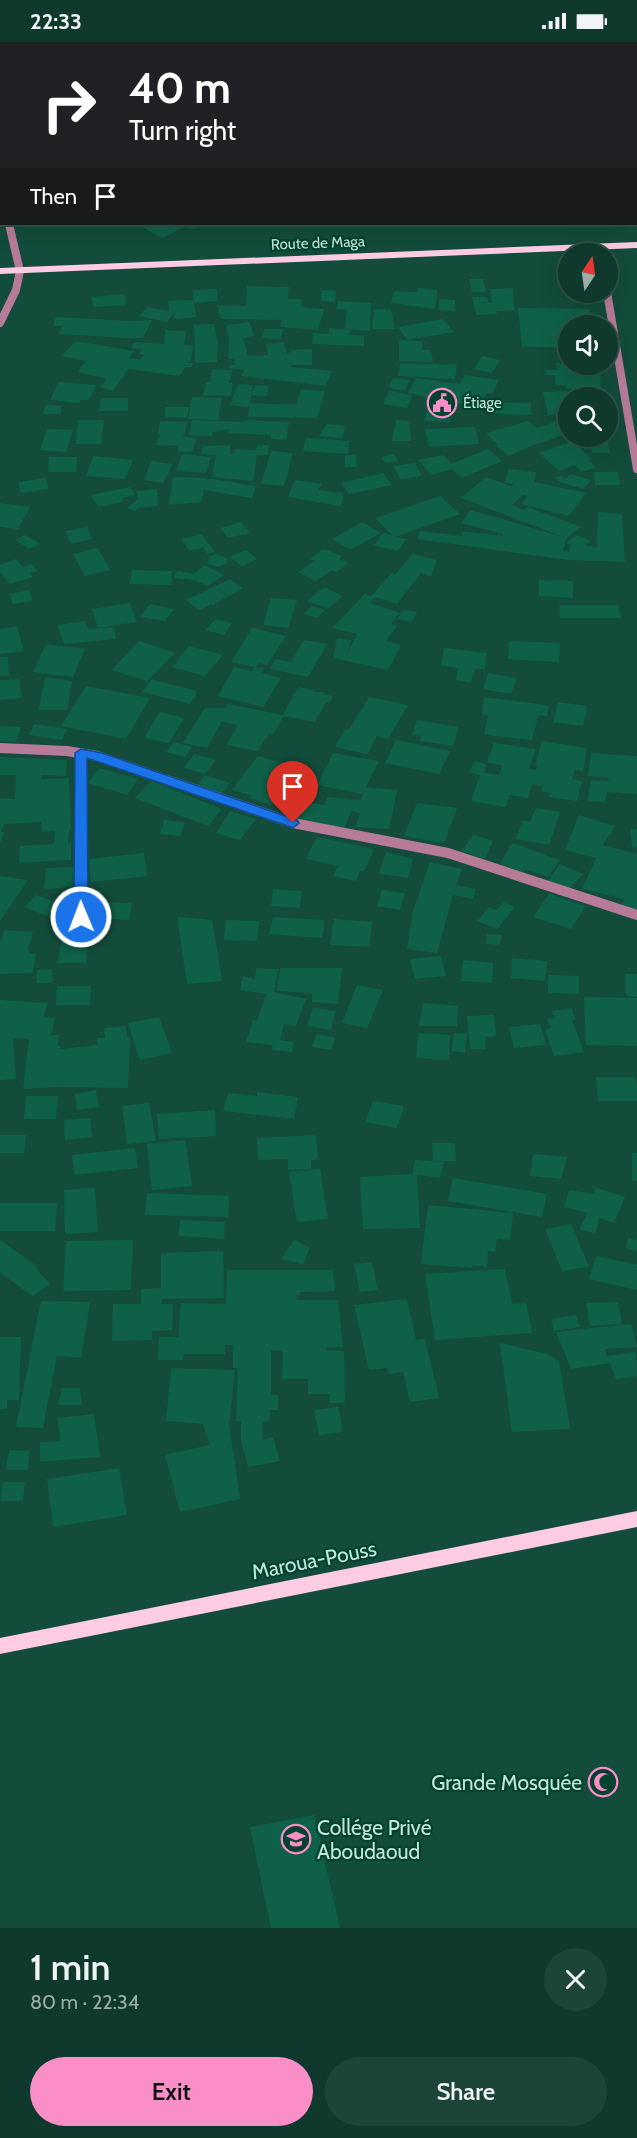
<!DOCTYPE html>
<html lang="en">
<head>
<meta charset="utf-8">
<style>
	:root { --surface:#0e392c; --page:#1c4438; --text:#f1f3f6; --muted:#9baca9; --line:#2e5348; --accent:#fa8fc7 }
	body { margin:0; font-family:Cabin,sans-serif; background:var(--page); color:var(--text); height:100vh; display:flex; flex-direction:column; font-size:22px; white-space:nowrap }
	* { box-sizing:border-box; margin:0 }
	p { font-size:20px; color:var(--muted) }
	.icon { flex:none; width:33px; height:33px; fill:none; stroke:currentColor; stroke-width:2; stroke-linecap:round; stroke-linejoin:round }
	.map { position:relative; height:1886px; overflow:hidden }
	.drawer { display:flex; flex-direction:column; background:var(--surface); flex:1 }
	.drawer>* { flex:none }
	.banner { position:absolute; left:0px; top:0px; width:638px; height:183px; box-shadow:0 6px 24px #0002,0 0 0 2px var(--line); background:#202124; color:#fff; overflow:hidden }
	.needle { width:39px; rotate:13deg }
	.controls { position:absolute; left:558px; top:201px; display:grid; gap:12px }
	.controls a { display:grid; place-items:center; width:60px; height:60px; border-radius:50%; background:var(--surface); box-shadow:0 6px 24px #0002,0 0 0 2px var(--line); font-size:30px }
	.pin { position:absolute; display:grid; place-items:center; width:51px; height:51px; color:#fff; margin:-62px -26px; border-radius:50% 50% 50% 0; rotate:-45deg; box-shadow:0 0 6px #0007 }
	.pin .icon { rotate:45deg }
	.me { position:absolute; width:66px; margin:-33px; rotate:359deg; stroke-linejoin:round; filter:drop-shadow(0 0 4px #0008) }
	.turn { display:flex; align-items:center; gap:21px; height:126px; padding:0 30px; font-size:27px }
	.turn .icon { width:78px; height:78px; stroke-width:2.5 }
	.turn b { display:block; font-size:42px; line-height:51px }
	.then { display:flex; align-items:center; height:57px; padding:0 30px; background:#0003; gap:12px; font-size:22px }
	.round { display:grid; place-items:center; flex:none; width:63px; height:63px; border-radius:32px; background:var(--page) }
	.headline { display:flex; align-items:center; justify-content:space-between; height:102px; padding:0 30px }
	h1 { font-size:36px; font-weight:600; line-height:45px }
	.action { display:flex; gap:12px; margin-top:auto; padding:12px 30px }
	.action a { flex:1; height:69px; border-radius:36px; background:var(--accent); color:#111; font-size:24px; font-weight:600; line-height:69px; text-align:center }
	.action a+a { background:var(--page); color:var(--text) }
	.status { display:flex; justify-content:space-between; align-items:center; height:42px; padding:0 30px; background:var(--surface); direction:ltr }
	.status svg { height:16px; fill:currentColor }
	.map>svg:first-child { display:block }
	.building { fill:#0f6049 }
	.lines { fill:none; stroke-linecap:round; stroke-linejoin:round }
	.minor-far1 { stroke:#b67b98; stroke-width:8 }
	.minor { stroke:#b67b98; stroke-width:10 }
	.major { fill:#fecde4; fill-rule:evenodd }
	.route { fill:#1a73e8; stroke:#114b97; stroke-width:1.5 }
	.labels { text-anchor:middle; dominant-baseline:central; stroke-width:4.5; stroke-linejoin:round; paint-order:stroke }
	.far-street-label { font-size:15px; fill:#c3e6d7; stroke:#034230 }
	.far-poi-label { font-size:15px; fill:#c3e6d7; stroke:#034230; text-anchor:start }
	.near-street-label { font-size:21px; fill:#c3e6d7; stroke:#034230 }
	.near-poi-label { font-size:21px; fill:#c3e6d7; stroke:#034230; text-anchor:end }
</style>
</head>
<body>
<div class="status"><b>22:33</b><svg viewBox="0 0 49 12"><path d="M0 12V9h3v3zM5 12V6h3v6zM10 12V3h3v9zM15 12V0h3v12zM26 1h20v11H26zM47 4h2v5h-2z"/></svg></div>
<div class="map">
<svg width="637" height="1886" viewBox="0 0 637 1886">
	<rect width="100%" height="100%" fill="#134c3b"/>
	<g class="building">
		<path d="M137,182H174L182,186L162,196Z"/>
		<path d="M186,182H215V183L189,187Z"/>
		<path d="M469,237H483L486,250H472Z"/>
		<path d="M247,244L289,245L288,257H301V265L324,267L318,288L280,285L282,278L221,277L217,263L246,264Z"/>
		<path d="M418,246L437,248L435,267L391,261L394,249L417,250Z"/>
		<path d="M513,246L514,268L496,269L497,272L476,273L472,255H487L489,261H492L490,247Z"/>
		<path d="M217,247V259L194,261L196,275L174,277V271L167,280L139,274L147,265L169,269L168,259L193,258V248Z"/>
		<path d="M321,248L336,249L335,260L321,259Z"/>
		<path d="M125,252L127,263L93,265L91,255Z"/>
		<path d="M439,257L455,258V269L439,268Z"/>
		<path d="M338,259L371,261L370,289L345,287L347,268L336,267Z"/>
		<path d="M518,266L589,267L591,284H568V305H522Z"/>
		<path d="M374,267H391L395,287H372Z"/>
		<path d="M56,275L131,279L152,278L143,296H125L59,292L62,284H53Z"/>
		<path d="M443,277L454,290L407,298L398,285Z"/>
		<path d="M249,280L254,294L243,296L248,314L268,313L266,302L284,300L287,312L291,311V308L312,307V323H291V325L332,329L326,344L241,334L244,328L228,326L230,323H235L234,317H228L229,297L226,283Z"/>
		<path d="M214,282L218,301L217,320L195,321L194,283Z"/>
		<path d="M329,286L351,288L349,293L364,294V304L312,302L313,291L329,292Z"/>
		<path d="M264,287H283L281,297L262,296Z"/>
		<path d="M165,288L186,289L184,303L193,304L191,319L187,321H193L192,325H185L180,334L128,327L113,349L100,345L107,337L78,330L86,319L61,314L76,299L134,309L129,316L140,318L144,313L139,312L142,307L130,306L135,300L164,302Z"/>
		<path d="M399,298L423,299L422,308H431L433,320L399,319Z"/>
		<path d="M482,314L500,318L492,331L474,327Z"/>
		<path d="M400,321L457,323L455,337L398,334Z"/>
		<path d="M556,321L581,322V329H585L584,322H598V329H601L600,353L572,350V347L566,346V343H556L555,333H546L545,328H558Z"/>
		<path d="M212,327L233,328L229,341H233L231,354L203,353L206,340H210Z"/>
		<path d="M465,333L499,338L492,352L487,351L481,365L458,361L455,367L451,366L450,380L424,379L428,365L435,357L408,351L416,336L460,342Z"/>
		<path d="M393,336L410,338L405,348L391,347L392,345H389Z"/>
		<path d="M58,340L96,343L89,358H80L79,361L50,358Z"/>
		<path d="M238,342L253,343L250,361L296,363L301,347L325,349L317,376L248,375L249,365L230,363Z"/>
		<path d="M255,343L269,344L266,354L252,353Z"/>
		<path d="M389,349L413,353L407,366L383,362Z"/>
		<path d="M567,349L570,356L568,372L548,373L543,350Z"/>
		<path d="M192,355L222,356L218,378L188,377Z"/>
		<path d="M101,356H128V369H99Z"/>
		<path d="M490,360L531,361V373L489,371Z"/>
		<path d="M45,363L62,364L60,372H43Z"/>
		<path d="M165,365H189L187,376L165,375Z"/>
		<path d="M568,376V392L533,403L509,414L495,403H498L486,391L528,379L536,386Z"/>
		<path d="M78,378H104L101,402H76Z"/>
		<path d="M192,378L244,380L245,378L289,380L286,398L271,397V393L228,391L229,387L213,390L212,394L189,393Z"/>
		<path d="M396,378L409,379L411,399H392Z"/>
		<path d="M160,379L187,380L185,393L182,395L196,396L193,410H177L179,404L156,403L160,392H158Z"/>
		<path d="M327,382L346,384L342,396L319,394Z"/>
		<path d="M475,385L479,402L429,405L425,387Z"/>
		<path d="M47,387L73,388L66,410L40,408Z"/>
		<path d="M306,396L349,399L348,412L303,409Z"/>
		<path d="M591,398H608L610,411H592Z"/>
		<path d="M572,399L592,417L588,418L596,425L582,430L574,423L559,429L539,411Z"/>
		<path d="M230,403V412H234L235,407L256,408L257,403H269L268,413H257L253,439L212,435L216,413L201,412L203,404Z"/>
		<path d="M488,407L502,419L462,436L452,427L431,433L418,418L444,413L451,422Z"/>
		<path d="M271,409L293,411L284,444L261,442Z"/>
		<path d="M182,412L211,415L206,431L176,429Z"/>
		<path d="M394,412L398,419L385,421L381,415Z"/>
		<path d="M345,413H356L357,425H345Z"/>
		<path d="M93,414L133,418L125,437L86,434Z"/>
		<path d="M49,415H77L76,430H48Z"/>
		<path d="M151,419L173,422L163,441L144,438Z"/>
		<path d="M415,421L422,434L400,437L393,424Z"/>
		<path d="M508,427L536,430L534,440L586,451L569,474L522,462L527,454L523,453L512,463L524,468L528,465L581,485L567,496L563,509L569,510L571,503L566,501L576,493L591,499L585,503L597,506L598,470L622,472L625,520L568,518L417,497L420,489L462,494L463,489L502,494L503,492L461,481L471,468L563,495L461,456L486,435L511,444L514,442L505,441Z"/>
		<path d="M594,430H618L620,443H595Z"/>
		<path d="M383,431L392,443L349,452L341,441Z"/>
		<path d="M571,432L591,438L583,447L560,440L554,435L562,434L563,438Z"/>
		<path d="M173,435L205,436L256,444L252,456L204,448L201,460L169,463Z"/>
		<path d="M46,436L49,447L21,451L18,440Z"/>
		<path d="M295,438L322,442L318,448L344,451L341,464L288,455Z"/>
		<path d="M130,445L135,453L122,456L123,460L98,465L91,453Z"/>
		<path d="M157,447L158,464L138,466L135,469L127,466L138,457L136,449Z"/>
		<path d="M440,454L460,472L395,495L406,497L398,509L374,503L383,491L392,493L375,476Z"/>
		<path d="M0,461L30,465L18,487L0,485Z"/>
		<path d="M241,480L250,491L228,496L220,486Z"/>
		<path d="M362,480L381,491L350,508L332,497Z"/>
		<path d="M87,485L92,497L71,502L65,489Z"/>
		<path d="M201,492L210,503L215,510L208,512L203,505L190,509L181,497Z"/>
		<path d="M25,493L40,502L29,507L15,498Z"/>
		<path d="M98,506L110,528L85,534L73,512Z"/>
		<path d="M323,507L342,514L339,517L349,521L336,530L332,528L316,539L298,530L315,519L310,517Z"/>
		<path d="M246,508L257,517L242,524L230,515Z"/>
		<path d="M217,512L227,516V521L218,525L207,521L209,514Z"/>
		<path d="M413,512L437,518L431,534L421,531L397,562L375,555L370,561L400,571L391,582L397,584L386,599L401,603L388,628L333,616L337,596L351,598L348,610L357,592L332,586L365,552L371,554L392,531L395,532Z"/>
		<path d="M16,517L23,525L31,522L38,529L30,531L33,535L10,542L0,530V523Z"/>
		<path d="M204,523L224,533L207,544L195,538L174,536L177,529L194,532Z"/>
		<path d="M132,528L172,529L171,543L129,542Z"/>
		<path d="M230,537L243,546L213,563L211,562L199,568L186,558Z"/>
		<path d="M539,538L573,539V556L539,554Z"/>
		<path d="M324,545L343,554L328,566L307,559Z"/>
		<path d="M29,548L33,559L13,562L9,552Z"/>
		<path d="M271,556L297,558L288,586L263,583Z"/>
		<path d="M130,561L137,580L98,586L92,567Z"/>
		<path d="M150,562L174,567L165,579L140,575Z"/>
		<path d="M559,563H618L621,576H560Z"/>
		<path d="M312,564L325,568L317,576L304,572Z"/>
		<path d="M403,568L417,570L412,580L397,577Z"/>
		<path d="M215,577L232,581L224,593L206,588Z"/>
		<path d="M85,579L89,587L114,585L116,597L64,602L57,583Z"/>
		<path d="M17,584L24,609L0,612V587Z"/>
		<path d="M252,586L286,594L267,623L258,621L256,625L264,626L262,631L281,636L263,665L218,654L234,625L252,629L254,625L231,620Z"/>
		<path d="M304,598L327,602L308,635L270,627L275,617L291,620Z"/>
		<path d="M139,599L175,611L147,639L112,628Z"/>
		<path d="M509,599L560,601L559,620L508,617Z"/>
		<path d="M46,602L85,607L73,635L33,630Z"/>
		<path d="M189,604L223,613L205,634L172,625Z"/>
		<path d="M444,606L487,611L485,627H475L471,641L456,638L458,626L441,624Z"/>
		<path d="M0,615H8L9,634H0Z"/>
		<path d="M488,631L517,636L511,652L483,647Z"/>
		<path d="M45,635L72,639L67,668H39Z"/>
		<path d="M19,637L22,656L0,658V638Z"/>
		<path d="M152,637L165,641L198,649L190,662L142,650Z"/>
		<path d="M86,644L150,656L126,697L61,684Z"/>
		<path d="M298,645L313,648V650H325L324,652L333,654L330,660H326L315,680L284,674L273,692L269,691L258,709L226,703L238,683L222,679L207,706L183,701L205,666H225L228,662L283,673Z"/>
		<path d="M369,655L408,663L388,697L377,694L367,712L335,705L345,687L349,688Z"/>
		<path d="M484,655L539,662L549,664L547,674L538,673L532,698L494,694L484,692L488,674L482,673Z"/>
		<path d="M558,660L587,664L583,684L553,680Z"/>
		<path d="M160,670L184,676L169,701L144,696Z"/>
		<path d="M417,678L459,685L453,704L420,699L421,694L412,693Z"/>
		<path d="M34,682L67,687L62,698L29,693Z"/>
		<path d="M0,684L21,685L16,700L0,699Z"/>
		<path d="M396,698L450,709L439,732L385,721Z"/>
		<path d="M542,699L587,706L583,729L575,728L572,737L582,739L577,759L549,755L550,751L541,749L543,744L532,742L528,756L509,753L506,765L471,759L480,733L470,731L474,719L486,722L484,731L499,733L502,723L487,721L494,701L536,707L529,727L536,728L537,724L535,723Z"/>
		<path d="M174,700L192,705L185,715L166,710Z"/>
		<path d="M333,711L379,719L366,745L397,748L389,787L356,785L360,771L351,769L344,788L292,778L300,759L324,763L327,755L361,758L363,752L317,743Z"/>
		<path d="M591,711L637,714V752L607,750L605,760L588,759L591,738L608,739L609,736L588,734Z"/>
		<path d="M194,712L216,718L205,732L184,726Z"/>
		<path d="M258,714L310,729L305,736L313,738L300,755L281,749L272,763L249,756L251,753L232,748Z"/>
		<path d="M0,715L67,718L66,734L42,733L41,737L69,736L71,788H69L68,801H71V818L19,821L20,804L54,802L55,789L42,790L41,780L4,782L1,790H4L0,801V756L15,757L16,733H0Z"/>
		<path d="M99,726L138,737L127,753L88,741Z"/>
		<path d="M205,733L230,741L220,754L195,746Z"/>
		<path d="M151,739L222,767L208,784L135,756Z"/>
		<path d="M417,761L457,766L444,801L404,794Z"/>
		<path d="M536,766L560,770L549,803L516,797L523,778L530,780Z"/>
		<path d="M230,769L256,777L240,798L216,791Z"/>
		<path d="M579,773L615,784L603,803L637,812V870L621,866L624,857L582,847L596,816L565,808Z"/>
		<path d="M164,778L185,780L180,794L160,792Z"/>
		<path d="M630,787H637V806L632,805Z"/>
		<path d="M474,793L493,799L485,817L461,809Z"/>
		<path d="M317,795L374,807L364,829H360L356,839L333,834L338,824L306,817Z"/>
		<path d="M512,801L560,818L548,835L526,827L523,830L500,822Z"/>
		<path d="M386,810L413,817L408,836L379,832Z"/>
		<path d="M144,811L147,834L91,840L89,817Z"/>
		<path d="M430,820L462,827L456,843L476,847L473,857L453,853L437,911L407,907L413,869Z"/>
		<path d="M560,822L583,832L569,847L548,839Z"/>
		<path d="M73,825L72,845L44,847L46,826Z"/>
		<path d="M0,834L28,838L0,879Z"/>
		<path d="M273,847L302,849L300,866L271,864Z"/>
		<path d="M382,848L405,851L400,868L377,864Z"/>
		<path d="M549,852L586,864L571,887L533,875Z"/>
		<path d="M36,853L59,861L47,874L25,865Z"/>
		<path d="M93,860L132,861L129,878L89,876Z"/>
		<path d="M504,860L515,865L497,887L477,879L489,865L497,868Z"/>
		<path d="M177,875L212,878L222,939L187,942Z"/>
		<path d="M273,875L325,878L322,896L269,892Z"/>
		<path d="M334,877L372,880L369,905L330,903Z"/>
		<path d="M226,878L259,879L257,899L224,898Z"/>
		<path d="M4,888L33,890L28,907H30L29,912H36L33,931L0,932V901Z"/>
		<path d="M487,892L502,893L500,903L486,902Z"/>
		<path d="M87,897L86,921H58L61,900Z"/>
		<path d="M441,914L446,934L415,937L410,917Z"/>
		<path d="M512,916L547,919L545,939L511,936Z"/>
		<path d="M463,918L493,921L492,941L461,939Z"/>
		<path d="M256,926L278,927L274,950L306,957L296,984L284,982L280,998L294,1000L292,1010L272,1008L273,1003L246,1000L253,978L257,979L266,952L240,948L243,934L255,937Z"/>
		<path d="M280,926H342L338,962L312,960V951L277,949Z"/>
		<path d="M52,927L53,941H37V928Z"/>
		<path d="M625,932H637V955L626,954Z"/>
		<path d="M548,933L579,934V952L548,951Z"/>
		<path d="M357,943L383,948L367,986L342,981Z"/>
		<path d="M57,944H91L90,963H56Z"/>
		<path d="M584,955L637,956V1004L586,1003Z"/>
		<path d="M0,958L47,961L44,975L55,976L51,993H59L58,1004H60L61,1007L98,1003L97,996H105L104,986L126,984L127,995H130L128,1046L57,1045L23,1047L29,997L13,996L16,1037L0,1038Z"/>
		<path d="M423,961L458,964L457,984H419Z"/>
		<path d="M313,966L336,969L331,988L307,984Z"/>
		<path d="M572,966L575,977L572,978L584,1010L554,1014L545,988L551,986L547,977L555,976L552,969Z"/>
		<path d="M494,973L496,994L485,995L486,1007H470L467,974Z"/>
		<path d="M159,975L172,1011L140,1018L128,981Z"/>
		<path d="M540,982L546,1003L514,1006L509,985Z"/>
		<path d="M418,991L450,993L449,1018L416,1016Z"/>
		<path d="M454,991L467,992L465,1011L452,1009Z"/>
		<path d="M317,992L335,996L331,1008L312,1005Z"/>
		<path d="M596,1035H634L637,1042V1059H598Z"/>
		<path d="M96,1048L99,1065L77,1068L75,1052Z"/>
		<path d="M257,1050L298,1055L294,1077L223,1069L228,1051L257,1054Z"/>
		<path d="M26,1054H58L56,1077H24Z"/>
		<path d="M373,1059L404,1064L397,1086L365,1080Z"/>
		<path d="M149,1061L156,1099L127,1102L122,1064Z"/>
		<path d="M215,1068L216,1094L159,1097L157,1072Z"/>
		<path d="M90,1076L92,1095L65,1098L64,1078Z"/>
		<path d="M0,1093H26L24,1111H0Z"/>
		<path d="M316,1093L318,1117L311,1118V1127L288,1128V1117L258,1118L257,1096Z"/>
		<path d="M185,1098L192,1144L152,1148L147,1102Z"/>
		<path d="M432,1101H455L456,1119H433Z"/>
		<path d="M135,1106L138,1126L74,1133L72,1113Z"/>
		<path d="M632,1111H637V1139L632,1138Z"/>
		<path d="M533,1112L567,1115L561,1137L530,1134Z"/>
		<path d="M415,1118L444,1120L440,1136L417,1133L420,1186L363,1187L360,1135L412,1132Z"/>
		<path d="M320,1127L328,1177L297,1180L289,1130Z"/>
		<path d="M453,1136L547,1152L542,1175L448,1159Z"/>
		<path d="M95,1146L98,1190L65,1192L64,1148Z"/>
		<path d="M596,1146L625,1155L614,1181L599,1176L596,1191L579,1188L587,1172L585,1170L564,1165L569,1148L593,1152Z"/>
		<path d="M147,1151L229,1154L228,1175L145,1173Z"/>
		<path d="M0,1161H57L55,1189H0Z"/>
		<path d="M428,1163L513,1171L510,1198L497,1197L495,1210L488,1209L487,1225L473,1223L472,1226L421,1222Z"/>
		<path d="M180,1178L225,1180L224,1197L178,1194Z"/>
		<path d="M571,1182L589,1225L562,1229L545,1187Z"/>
		<path d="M628,1196L637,1198V1209L626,1206Z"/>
		<path d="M0,1198L38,1225L36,1227L50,1242L33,1254L0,1231Z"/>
		<path d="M133,1198L131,1248L63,1249L66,1199Z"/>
		<path d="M294,1198L310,1206L303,1222L281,1217Z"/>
		<path d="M223,1209L224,1256L162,1257V1262H173L172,1288L152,1289V1298L112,1299L113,1262H141V1247L161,1246V1211Z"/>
		<path d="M596,1214L637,1223V1248L589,1237Z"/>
		<path d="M372,1220L378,1248L360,1250L354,1222Z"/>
		<path d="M505,1227L512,1262L526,1261L532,1291L435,1298L425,1232Z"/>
		<path d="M227,1228H333L335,1249L300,1250V1253L296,1254L297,1258H338L343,1305H326V1308L344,1309L345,1361H329L330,1352H308V1337H282L283,1309L271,1308V1353H278V1368H270L269,1379L263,1380L262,1398L273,1395L280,1419L248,1425L241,1397V1379H236L238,1326H233V1303H225V1312H184L183,1318H158L159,1295H178L181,1261L226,1262Z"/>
		<path d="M407,1257L416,1298L425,1297L439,1356L410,1360L403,1330L388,1332L387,1326L369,1328L354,1263Z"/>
		<path d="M41,1259L90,1260L81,1316L57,1314L43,1386L16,1385Z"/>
		<path d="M618,1260L622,1282L590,1284L586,1261Z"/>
		<path d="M576,1273L580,1285L554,1289L551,1277Z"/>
		<path d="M631,1282L637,1305L605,1307L607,1314L636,1310L637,1334L616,1337L610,1321L571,1327L556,1290Z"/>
		<path d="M0,1295H21L19,1358H7V1367H0Z"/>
		<path d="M500,1301L547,1312L559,1319L570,1387L512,1390Z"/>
		<path d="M171,1326L235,1328L229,1383L240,1457L180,1470L165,1413L210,1403L203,1382L166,1379Z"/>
		<path d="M62,1346H80L82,1363H58Z"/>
		<path d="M338,1365L343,1390L319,1393L314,1368Z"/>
		<path d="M94,1372L100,1415L40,1420V1400L61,1399L57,1376Z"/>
		<path d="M9,1408L30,1409L28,1428H6Z"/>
		<path d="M119,1426L127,1473L53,1485L47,1437Z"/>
		<path d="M3,1440H25L23,1459H0Z"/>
		<path d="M314,1773L340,1886H271L250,1785Z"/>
	</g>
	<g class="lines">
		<g class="minor-far1">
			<path d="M0,147L2,153"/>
			<path d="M599,205L601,212"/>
			<path d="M607,250L637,427"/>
			<path d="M0,281L16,248L20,229L9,182"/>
		</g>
		<g class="minor">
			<path d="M0,706L67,709L97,714L293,781L448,811L637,873"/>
			<path d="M81,711V875"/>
		</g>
		<g class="major">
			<path d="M637,200V206L0,232V226Z"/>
			<path d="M637,1469V1485L0,1612V1596Z"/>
		</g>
	</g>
	<path class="route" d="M81,707L102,711L297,778L299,781L293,786L288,784L87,716L88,875L81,879L76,878L74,875L75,711Z"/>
	<defs>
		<g id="civic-ring" transform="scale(1.5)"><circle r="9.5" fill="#034230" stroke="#fa8fc7" stroke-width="1.5"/><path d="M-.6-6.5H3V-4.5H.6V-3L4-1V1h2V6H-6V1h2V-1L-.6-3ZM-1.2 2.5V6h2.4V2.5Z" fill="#fa8fc7"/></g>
		<g id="mosque-ring" transform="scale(1.5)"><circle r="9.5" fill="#034230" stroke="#fa8fc7" stroke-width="1.5"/><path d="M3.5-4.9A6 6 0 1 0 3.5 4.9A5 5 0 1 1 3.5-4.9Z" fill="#fa8fc7"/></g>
		<g id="school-ring" transform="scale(1.5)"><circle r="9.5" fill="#034230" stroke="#fa8fc7" stroke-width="1.5"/><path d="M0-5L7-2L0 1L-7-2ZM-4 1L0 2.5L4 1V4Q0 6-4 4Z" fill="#fa8fc7"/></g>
	</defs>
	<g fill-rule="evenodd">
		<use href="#civic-ring" x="442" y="361"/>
		<use href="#mosque-ring" x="603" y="1740"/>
		<use href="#school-ring" x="296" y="1797"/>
	</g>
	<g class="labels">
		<g class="far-street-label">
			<text transform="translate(318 201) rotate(-2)">Route de Maga</text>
		</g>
		<g class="far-poi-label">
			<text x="463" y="361">Étiage</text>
		</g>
		<g class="near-street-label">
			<text transform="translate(314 1518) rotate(-11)">Maroua-Pouss</text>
		</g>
		<g class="near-poi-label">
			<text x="582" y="1740">Grande Mosquée</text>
			<text x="317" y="1785" text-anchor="start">Collége Privé<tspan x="317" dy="24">Aboudaoud</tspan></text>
		</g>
	</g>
</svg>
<div class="controls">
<a><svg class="needle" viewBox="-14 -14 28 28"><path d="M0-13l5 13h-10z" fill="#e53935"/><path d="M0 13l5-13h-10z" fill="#9baca9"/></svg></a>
<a><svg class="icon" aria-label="sound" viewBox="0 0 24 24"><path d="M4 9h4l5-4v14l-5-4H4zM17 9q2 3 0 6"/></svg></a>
<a><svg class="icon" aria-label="search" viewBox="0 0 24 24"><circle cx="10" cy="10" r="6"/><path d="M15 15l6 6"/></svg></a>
</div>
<div class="pin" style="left:293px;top:781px;background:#d93025"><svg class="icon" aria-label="arrive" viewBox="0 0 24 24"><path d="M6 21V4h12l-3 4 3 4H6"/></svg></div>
<svg class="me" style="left:81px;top:875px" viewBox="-20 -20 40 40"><circle r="17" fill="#1a73e8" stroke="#fff" stroke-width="3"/><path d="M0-11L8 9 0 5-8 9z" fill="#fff"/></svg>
<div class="banner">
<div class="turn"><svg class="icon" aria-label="right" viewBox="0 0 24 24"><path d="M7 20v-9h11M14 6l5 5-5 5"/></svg><div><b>40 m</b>Turn right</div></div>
<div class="then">Then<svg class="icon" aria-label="arrive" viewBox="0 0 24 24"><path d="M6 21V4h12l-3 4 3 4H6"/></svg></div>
</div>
</div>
<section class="drawer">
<div class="headline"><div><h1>1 min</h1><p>80 m · 22:34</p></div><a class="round"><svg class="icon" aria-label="close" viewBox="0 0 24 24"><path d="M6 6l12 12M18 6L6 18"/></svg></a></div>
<div class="action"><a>Exit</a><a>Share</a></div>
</section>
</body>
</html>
